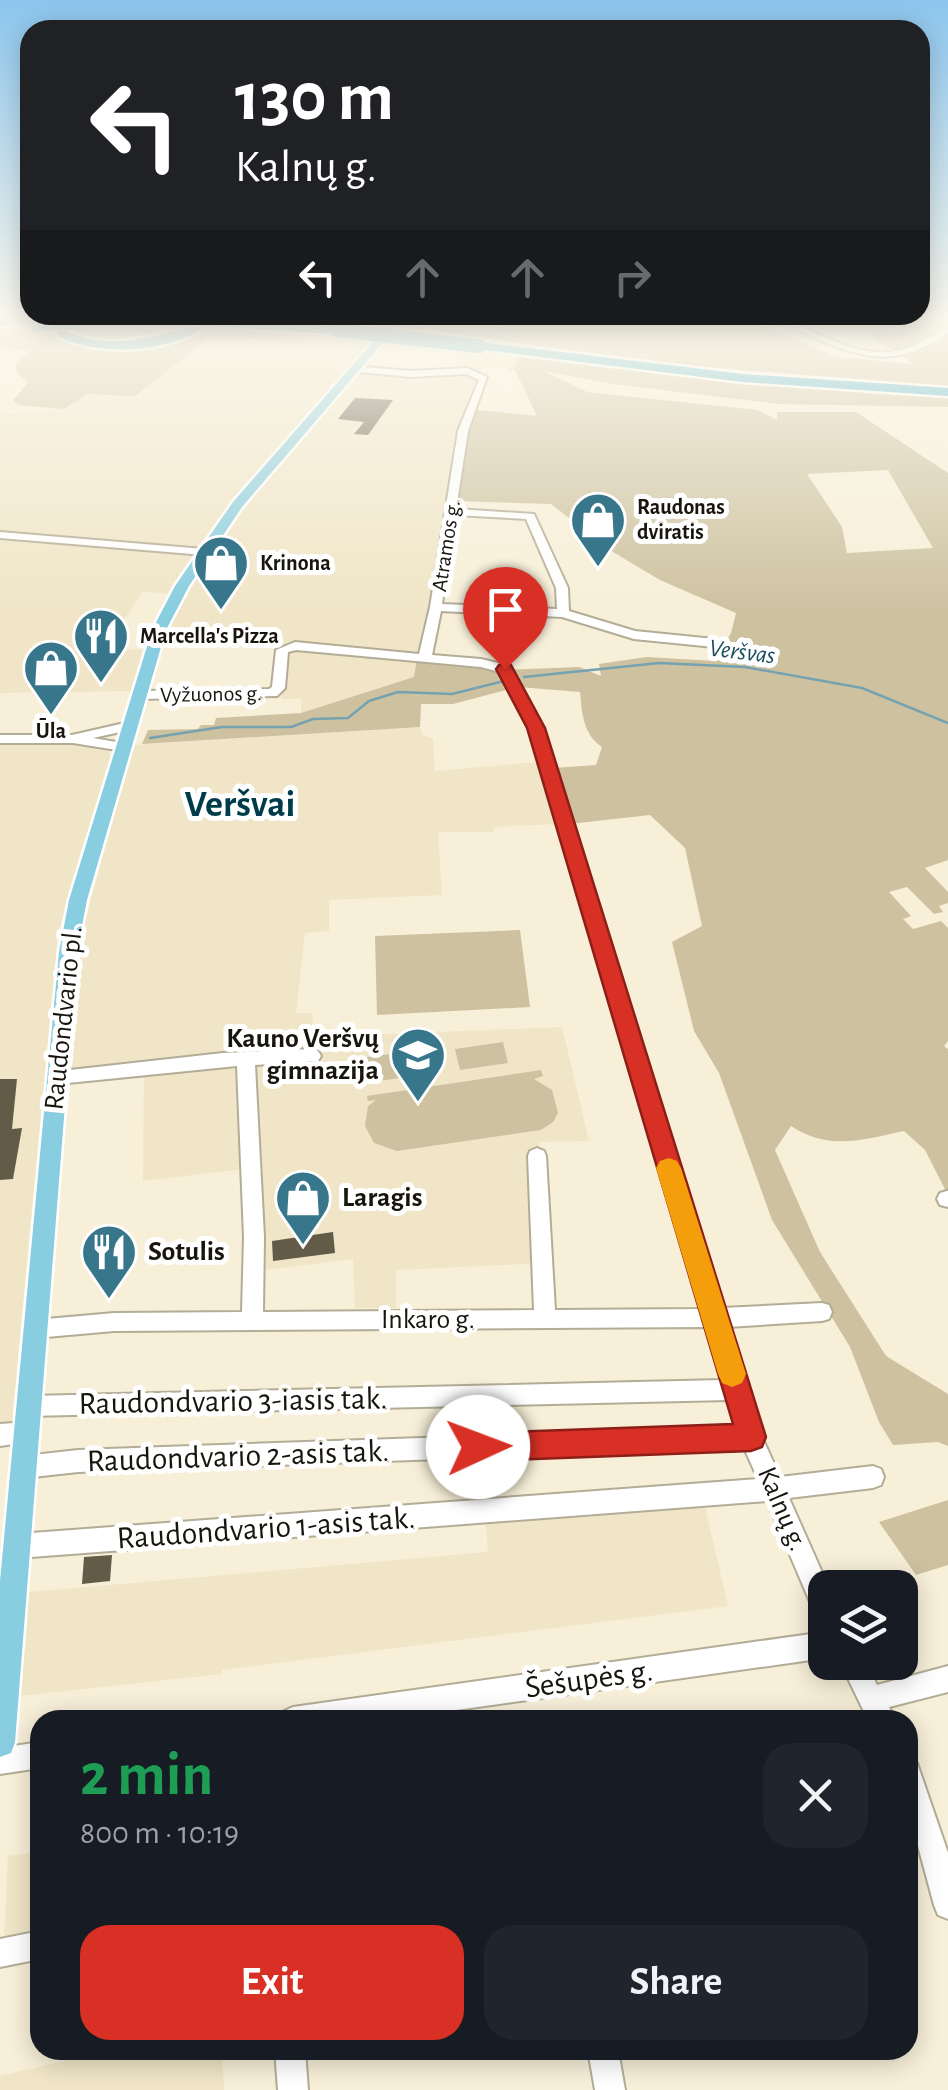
<!DOCTYPE html>
<html lang="en">
<head>
<meta charset="utf-8">
<style>
	:root { --surface:#171b24; --page:#20242c; --text:#f1f3f6; --muted:#9ea1a6; --accent:#d93025 }
	body { margin:0; font-family:"Alegreya Sans",sans-serif; background:var(--page); color:var(--text); height:100vh; display:flex; flex-direction:column; font-size:38px; white-space:nowrap }
	* { box-sizing:border-box; margin:0 }
	p { font-size:32px; color:var(--muted) }
	.icon { flex:none; width:55px; height:55px; fill:none; stroke:currentColor; stroke-width:2; stroke-linecap:round; stroke-linejoin:round }
	.map { position:relative; flex:1; overflow:hidden }
	.side { position:absolute; left:30px; top:1710px; width:888px; height:350px; display:flex; flex-direction:column; background:var(--surface); border-radius:30px; box-shadow:0 5px 25px #0003 }
	.side>* { flex:none }
	.hud { position:absolute; left:20px; top:20px; width:910px; height:305px; border-radius:30px; box-shadow:0 5px 25px #0003; background:#202124; color:#fff; overflow:hidden }
	.controls { position:absolute; left:808px; top:1570px; display:grid; gap:20px }
	.controls a { display:grid; place-items:center; width:110px; height:110px; border-radius:20px; background:var(--surface); box-shadow:0 5px 25px #0003; font-size:50px }
	.pin { position:absolute; display:grid; place-items:center; width:85px; height:85px; color:#fff; margin:-102px -42px; border-radius:50% 50% 50% 0; rotate:-45deg; box-shadow:0 0 10px #0007 }
	.pin .icon { rotate:45deg }
	.me { position:absolute; width:110px; margin:-55px; rotate:88deg; stroke-linejoin:round; filter:drop-shadow(0 0 8px #0008) }
	.turn { display:flex; align-items:center; gap:35px; height:210px; padding:0 50px; font-size:45px }
	.turn .icon { width:130px; height:130px; stroke-width:2.5 }
	.turn b { display:block; font-size:70px; line-height:85px }
	.lanes { display:flex; align-items:center; height:95px; padding:0 50px; background:#0003; justify-content:center; gap:50px; direction:ltr }
	.lanes .off { opacity:.35 }
	.round { display:grid; place-items:center; flex:none; width:105px; height:105px; border-radius:30px; background:var(--page) }
	.head { display:flex; align-items:center; justify-content:space-between; height:170px; padding:0 50px }
	h1 { font-size:60px; font-weight:700; line-height:75px; color:#1e9e55 }
	.button { display:flex; gap:20px; margin-top:auto; padding:20px 50px }
	.button a { flex:1; height:115px; border-radius:30px; background:var(--accent); color:#fff; font-size:40px; font-weight:700; line-height:115px; text-align:center }
	.button a+a { background:var(--page); color:var(--text) }
	.map>svg:first-child { display:block }
	.built { fill:#f0e5c7 }
	.green { fill:#cdc1a0; fill-rule:evenodd }
	.lines { fill:none; stroke-linecap:round; stroke-linejoin:round }
	.stream { stroke:#76a2af; stroke-width:2.5 }
	.building { fill:#625b48 }
	.minor-casing { stroke:#b3ac96; stroke-width:4 }
	.major-casing { stroke:#fff; stroke-width:5 }
	.highway-casing { stroke:#fff; stroke-width:5 }
	.minor { fill:#fff; fill-rule:evenodd }
	.major { fill:#89cde0; fill-rule:evenodd }
	.highway { fill:#3aabcc; fill-rule:evenodd }
	.highway-bridge-casing { stroke:#fff; stroke-width:16; stroke-linecap:butt }
	.highway-bridge { stroke:#3aabcc; stroke-width:14 }
	.route { fill:#d93025; stroke:#8d1f18; stroke-width:2.5 }
	.slow { fill:#f59e0b }
	.labels { text-anchor:middle; dominant-baseline:central; stroke-width:10; stroke-linejoin:round; paint-order:stroke }
	.far-poi-label { font-size:22px; font-weight:bold; fill:#18150e; stroke:#fff; text-anchor:start }
	.far-street-label { font-size:22px; fill:#18150e; stroke:#fff }
	.far-water-label { font-size:25px; font-style:italic; fill:#1b4f5f; stroke:#fff }
	.street-label { font-size:28px; fill:#18150e; stroke:#fff }
	.poi-label { font-size:28px; font-weight:bold; fill:#18150e; stroke:#fff; text-anchor:start }
	.near-street-label { font-size:32px; fill:#18150e; stroke:#fff }
	.district-label { font-size:38px; font-weight:bold; fill:#003b4a; stroke:#fff }
</style>
</head>
<body>
<div class="map">
<svg width="948" height="2090" viewBox="0 0 948 2090">
	<rect width="100%" height="100%" fill="#f7efd8"/>
	<g class="built">
		<path d="M262,335L382,336L353,368L411,374L452,370L458,358L450,353L469,348L518,354L515,367H483L477,372L482,376L469,409L453,512L414,677L301,713V699H281L286,651L277,644L164,642L184,594L142,592L118,630L112,649L143,650L131,691L0,693V415L64,409L87,394L136,396L208,338Z"/>
		<path d="M420,727L423,735L433,739L435,771L537,762L557,824L494,827L493,832H438L442,895L329,900V931L305,933L296,1013H312L314,1037L562,1027L589,1141L539,1142L546,1263L396,1270V1308H355L353,1259L265,1270L260,1167L143,1181L144,1066L70,1073L83,929L133,745Z"/>
		<path d="M0,742H64L104,748L111,755L58,933L10,1441H0Z"/>
		<path d="M703,1498L728,1606L222,1670V1674L20,1696L29,1592L488,1552L485,1514Z"/>
		<path d="M40,1852V1933L4,1939L8,1856Z"/>
		<path d="M110,2050H222L224,2090H0V2076Z"/>
	</g>
	<g class="green">
		<path d="M467,318H742L837,357L913,364L867,333L897,332L900,325L887,318H948V386L679,365L410,328C443,325 475,338 504,326L468,321Z"/>
		<path d="M141,325L152,330L150,337C126,346 80,348 63,326Z"/>
		<path d="M54,326V332C108,373 184,326 243,326C277,325 311,330 345,332L338,336L208,339L135,396L87,394L64,409L18,405L13,400L28,383L16,371V363L30,351L0,347V328Z"/>
		<path d="M518,354L948,395V407L779,404L613,384L544,371L587,392L757,410L777,420V412H856L948,473V860L925,868L948,892V903L939,906L943,912L934,914L907,887L889,892L911,916L903,919L913,929L941,921L948,928V1041L944,1046L948,1049V1195L925,1150L904,1131C861,1140 830,1151 791,1126L775,1150L820,1252L886,1356L948,1394V1446L938,1442L893,1445L879,1422L850,1347L772,1220L719,1073L694,1031L672,942L702,926L685,848L650,815L569,824L554,768L596,765L602,747C583,734 582,713 580,692L518,687L453,704H421L420,727L142,744L148,730L198,729L201,725H214L216,718L301,713L414,677L417,658L499,670L579,667L601,676L599,664L647,657L715,661L731,633L736,613L660,580L613,552L551,504L454,501L469,409L537,416L515,370L507,369L515,367ZM888,470L933,548L847,553L842,527L807,474Z"/>
		<path d="M520,930L530,1007L377,1015L375,936Z"/>
		<path d="M503,1042L508,1063L460,1070L455,1049Z"/>
		<path d="M433,1049L438,1073L371,1082L367,1057Z"/>
		<path d="M541,1070L543,1076L534,1079L552,1090L558,1113L553,1122L541,1130L397,1151L374,1143L365,1126L368,1106L376,1100L368,1101L367,1096Z"/>
		<path d="M948,1500V1565L916,1575L879,1522Z"/>
	</g>
	<g class="lines">
		<g class="stream">
			<path d="M524,677L659,663L745,667L862,688L948,723"/>
			<path d="M150,738L222,727H291L313,719L348,718L369,701L398,692L452,694L508,680"/>
		</g>
	</g>
	<g class="building">
		<path d="M355,398L393,400L368,435L354,434L364,422L338,419Z"/>
		<path d="M0,1079H17L12,1129L22,1128L13,1179L0,1180Z"/>
		<path d="M333,1232L335,1253L273,1261L272,1241Z"/>
		<path d="M112,1555L110,1581L82,1584L84,1557Z"/>
	</g>
	<g class="lines">
		<g class="minor-casing">
			<g id="minor">
				<path d="M774,318H784C821,334 864,362 905,349C921,344 933,334 948,327V334C899,365 868,362 816,338C802,332 786,326 774,318Z"/>
				<path d="M352,366L411,371L467,368L487,377L468,431L456,509L534,514L568,588L569,611L635,631L714,639L720,643L714,647L634,639L562,617L441,611L432,655L481,659L510,666L543,729L722,1308L822,1303L829,1305L832,1312L829,1319L822,1321L728,1327L762,1437L780,1477L873,1466L881,1469L884,1477L881,1485L873,1488L789,1498L829,1588H825V1619L816,1616L767,1501L18,1558L10,1554L6,1546L10,1538L18,1534L758,1479L744,1448L78,1472L24,1478L16,1475L13,1467L16,1459L24,1456L78,1450L737,1427L729,1400L29,1416L21,1413L18,1406L21,1399L29,1396L723,1380L707,1327L114,1331L35,1338L28,1336L24,1329L28,1322L35,1320L114,1313L242,1312L244,1237L237,1066L58,1084L52,1082L49,1077L52,1072L223,1053L312,1049L318,1051L321,1056L318,1061L255,1065L264,1237L263,1312L534,1310L528,1156L530,1151L537,1148L544,1151L546,1156L555,1310L702,1309L529,729L500,672L481,667L296,650L288,652L285,688L277,696L139,699L132,695L139,691L269,689L272,687L276,650L295,642L419,654L430,607L458,431L479,380L466,374L411,377L349,371ZM455,515L526,519L556,588L557,609L442,604Z"/>
				<path d="M0,532L204,549L210,552L204,555L0,538Z"/>
				<path d="M129,722L136,726L134,729L93,738L128,744V750L123,751L73,743H0V735H72Z"/>
				<path d="M947,1191H948V1207L940,1205L937,1199L940,1193Z"/>
				<path d="M27,1422L35,1425L38,1433L35,1441L0,1446V1424Z"/>
				<path d="M825,1632V1658L385,1720H280L284,1711L293,1707Z"/>
				<path d="M840,1662H866L877,1685L948,1666V1692L889,1707L895,1720H868Z"/>
				<path d="M40,1742V1768L0,1774V1748Z"/>
				<path d="M908,1759L917,1763L948,1853V1919L938,1915L934,1905L908,1809Z"/>
				<path d="M40,1931V1959L0,1967V1939Z"/>
				<path d="M275,2050H305L308,2090H278Z"/>
				<path d="M588,2050H618L625,2090H595Z"/>
			</g>
		</g>
		<g class="major-casing">
			<path id="major" d="M394,318H404L242,507L189,586L166,630L87,900L77,952L15,1742L11,1753L0,1757V1581L59,952L69,900L152,630L175,586L233,502Z"/>
		</g>
		<g class="highway-casing">
			<g id="highway">
				<path d="M0,318H43L45,320L0,326Z"/>
				<path d="M53,318H65L68,332C110,351 152,337 195,326L201,330C161,353 100,356 59,337Z"/>
				<path d="M208,318L336,326L342,330L336,334L208,326H77L71,322L77,318Z"/>
				<path d="M479,342L743,374L948,388V396L743,382L475,349L473,346Z"/>
			</g>
		</g>
		<use href="#minor" class="minor"/>
		<use href="#major" class="major"/>
		<use href="#highway" class="highway"/>
		<g class="highway-bridge-casing">
			<g id="highway-bridge">
				<path d="M38,324L77,322"/>
				<path d="M336,330L479,346"/>
			</g>
		</g>
		<use href="#highway-bridge" class="highway-bridge"/>
	</g>
	<linearGradient id="sky" x2="0" y2="1"><stop stop-color="#8bc5ed"/><stop offset="0.52" stop-color="#fbf8ed"/><stop offset="1" stop-color="#fbf8ed" stop-opacity="0"/></linearGradient>
	<rect width="948" height="610" fill="url(#sky)"/>
	<path class="route" d="M499,665H511L545,728L766,1437L762,1447L751,1451L478,1461L468,1457L464,1447L468,1437L478,1433L733,1424L527,728L496,669Z"/>
	<path class="slow" d="M669,1158L677,1161L681,1168L746,1374L742,1383L732,1387L722,1383L718,1374L656,1168L660,1161Z"/>
	<defs>
		<g id="shop-pin" transform="scale(2.875)"><path d="M0 17L-7.5 6A9.5 9.5 0 1 1 7.5 6Z" fill="#37768b" stroke="#fff"/><path d="M-5-2.5h2.3a2.7 3.5 0 0 1 5.4 0H5L5.5 6h-11ZM-1.5-2.5h3a1.5 2.3 0 0 0-3 0Z" fill="#fff"/></g>
		<g id="restaurant-pin" transform="scale(2.875)"><path d="M0 17L-7.5 6A9.5 9.5 0 1 1 7.5 6Z" fill="#37768b" stroke="#fff"/><path d="M-5-6h1v4h1v-4h1v4h1v-4h1v5L-1.5 .5V6h-2V.5L-5-1ZM5-6V6H3V1.5H1.5Q1.5-4 5-6Z" fill="#fff"/></g>
		<g id="school-pin" transform="scale(2.875)"><path d="M0 17L-7.5 6A9.5 9.5 0 1 1 7.5 6Z" fill="#37768b" stroke="#fff"/><path d="M0-5L7-2L0 1L-7-2ZM-4 1L0 2.5L4 1V4Q0 6-4 4Z" fill="#fff"/></g>
	</defs>
	<g fill-rule="evenodd">
		<use href="#shop-pin" x="598" y="520"/>
		<use href="#shop-pin" x="221" y="563"/>
		<use href="#restaurant-pin" x="101" y="636"/>
		<use href="#shop-pin" x="51" y="668"/>
		<use href="#school-pin" x="418" y="1055"/>
		<use href="#shop-pin" x="303" y="1198"/>
		<use href="#restaurant-pin" x="109" y="1252"/>
	</g>
	<g class="labels">
		<g class="far-poi-label">
			<text x="637" y="507">Raudonas<tspan x="637" dy="25">dviratis</tspan></text>
			<text x="260" y="563">Krinona</text>
			<text x="140" y="636">Marcella's Pizza</text>
			<text x="51" y="731" text-anchor="middle">Ūla</text>
		</g>
		<g class="far-street-label">
			<text transform="translate(446 546) rotate(-81)">Atramos g.</text>
			<text transform="translate(211 694) rotate(-1)">Vyžuonos g.</text>
		</g>
		<g class="far-water-label">
			<text transform="translate(742 652) rotate(7)">Veršvas</text>
		</g>
		<g class="street-label">
			<text transform="translate(64 1018) rotate(-84)">Raudondvario pl.</text>
			<text x="428" y="1320">Inkaro g.</text>
			<text transform="translate(782 1509) rotate(67)">Kalnų g.</text>
		</g>
		<g class="poi-label">
			<text x="379" y="1039" text-anchor="end">Kauno Veršvų<tspan x="379" dy="32">gimnazija</tspan></text>
			<text x="342" y="1198">Laragis</text>
			<text x="148" y="1252">Sotulis</text>
		</g>
		<g class="near-street-label">
			<text transform="translate(233 1401) rotate(-1)">Raudondvario 3-iasis tak.</text>
			<text transform="translate(238 1456) rotate(-2)">Raudondvario 2-asis tak.</text>
			<text transform="translate(266 1528) rotate(-4)">Raudondvario 1-asis tak.</text>
			<text transform="translate(589 1679) rotate(-8)">Šešupės g.</text>
		</g>
		<g class="district-label">
			<text x="240" y="805">Veršvai</text>
		</g>
	</g>
</svg>
<div class="controls">
<a><svg class="icon" aria-label="layers" viewBox="0 0 24 24"><path d="M12 4l9 5-9 5-9-5zM3 14l9 5 9-5"/></svg></a>
</div>
<div class="pin" style="left:505px;top:669px;background:#d93025"><svg class="icon" aria-label="arrive" viewBox="0 0 24 24"><path d="M6 21V4h12l-3 4 3 4H6"/></svg></div>
<svg class="me" style="left:478px;top:1447px" viewBox="-20 -20 40 40"><circle r="19" fill="#fff"/><path d="M0-13L10 11 0 6-10 11z" fill="#d93025"/></svg>
<div class="hud">
<div class="turn"><svg class="icon" aria-label="left" viewBox="0 0 24 24"><path d="M17 20v-9H6M10 6l-5 5 5 5"/></svg><div><b>130 m</b>Kalnų g.</div></div>
<div class="lanes"><svg class="icon" aria-label="left" viewBox="0 0 24 24"><path d="M17 20v-9H6M10 6l-5 5 5 5"/></svg><svg class="icon off" aria-label="ahead" viewBox="0 0 24 24"><path d="M12 20V5M6 11l6-6 6 6"/></svg><svg class="icon off" aria-label="ahead" viewBox="0 0 24 24"><path d="M12 20V5M6 11l6-6 6 6"/></svg><svg class="icon off" aria-label="right" viewBox="0 0 24 24"><path d="M7 20v-9h11M14 6l5 5-5 5"/></svg></div>
</div>
<section class="side">
<div class="head"><div><h1>2 min</h1><p>800 m · 10:19</p></div><a class="round"><svg class="icon" aria-label="close" viewBox="0 0 24 24"><path d="M6 6l12 12M18 6L6 18"/></svg></a></div>
<div class="button"><a>Exit</a><a>Share</a></div>
</section>
</div>
</body>
</html>
